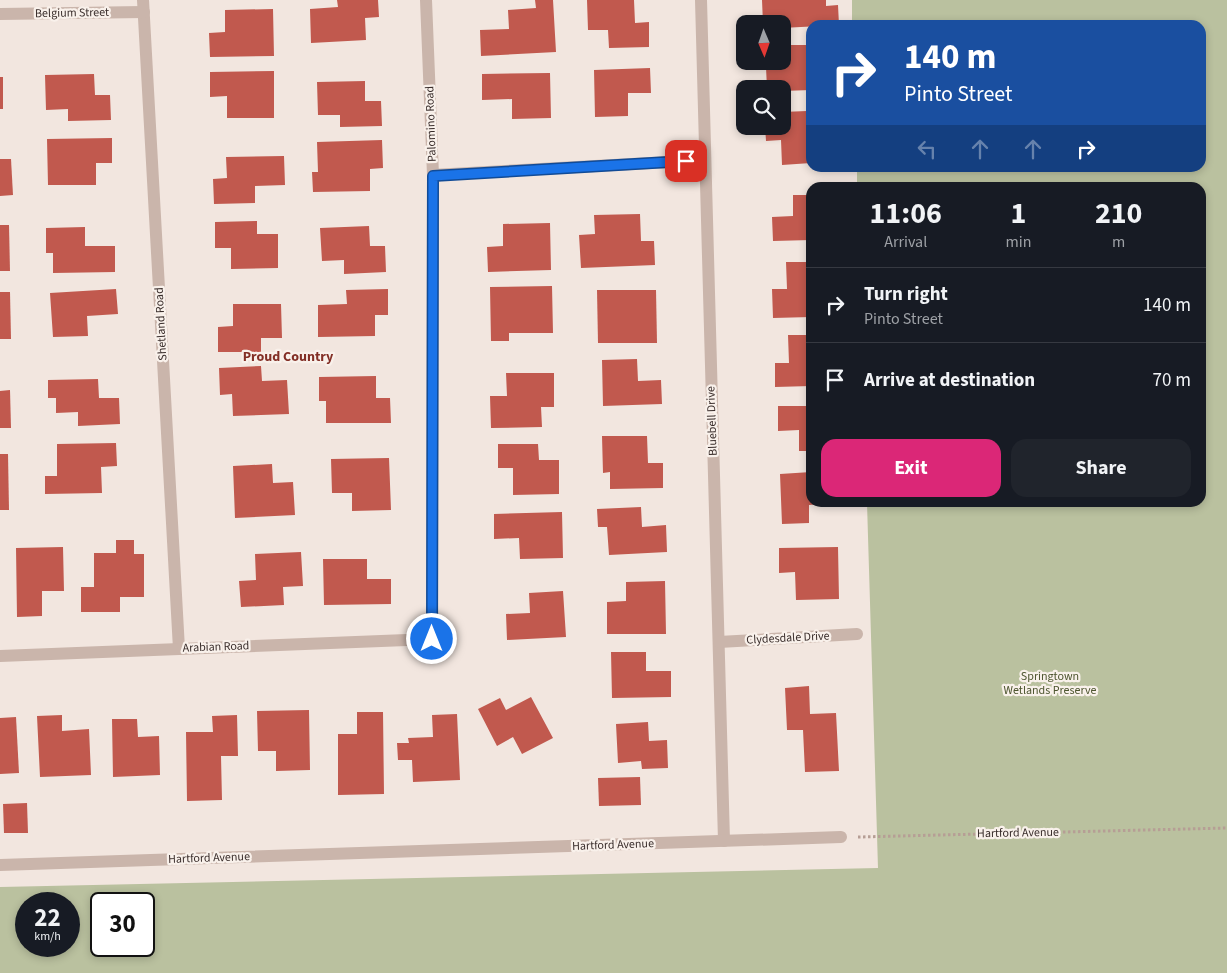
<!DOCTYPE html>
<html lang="en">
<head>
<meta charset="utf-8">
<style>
	:root { --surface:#171b24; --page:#20242c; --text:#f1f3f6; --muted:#9ea1a6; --line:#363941; --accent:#db2777 }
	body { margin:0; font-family:"Source Sans 3",sans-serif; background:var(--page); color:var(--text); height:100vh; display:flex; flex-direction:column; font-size:19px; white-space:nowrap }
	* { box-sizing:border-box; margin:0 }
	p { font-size:16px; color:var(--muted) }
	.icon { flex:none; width:28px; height:28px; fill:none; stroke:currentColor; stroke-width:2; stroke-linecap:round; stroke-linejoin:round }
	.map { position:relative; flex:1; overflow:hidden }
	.panel { position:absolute; left:806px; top:182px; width:400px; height:325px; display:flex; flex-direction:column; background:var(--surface); border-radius:15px; box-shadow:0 2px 8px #0003 }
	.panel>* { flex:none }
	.banner { position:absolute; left:806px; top:20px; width:400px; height:152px; border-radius:15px; box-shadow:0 2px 8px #0003; background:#1a4fa0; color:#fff; overflow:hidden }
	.needle { width:32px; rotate:178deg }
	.tools { position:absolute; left:736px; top:15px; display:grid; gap:10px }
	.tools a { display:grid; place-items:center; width:55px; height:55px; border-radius:10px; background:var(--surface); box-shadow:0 2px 8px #0003; font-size:25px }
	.speed { position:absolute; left:15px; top:892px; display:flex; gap:10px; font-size:25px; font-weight:700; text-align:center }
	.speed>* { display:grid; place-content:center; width:65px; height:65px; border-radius:50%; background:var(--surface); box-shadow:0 2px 8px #0003; line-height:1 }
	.speed small { font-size:12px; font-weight:400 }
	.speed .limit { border:2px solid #111; border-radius:8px; background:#fff; color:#111 }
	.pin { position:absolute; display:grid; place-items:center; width:42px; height:42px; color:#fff; margin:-21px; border-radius:10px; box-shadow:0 2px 8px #0006 }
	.me { position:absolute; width:55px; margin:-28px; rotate:0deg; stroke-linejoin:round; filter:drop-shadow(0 0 4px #0008) }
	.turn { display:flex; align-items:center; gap:18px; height:105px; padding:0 15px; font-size:22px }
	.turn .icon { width:65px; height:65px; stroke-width:2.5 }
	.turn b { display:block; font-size:35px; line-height:42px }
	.lanes { display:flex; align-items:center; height:48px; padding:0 15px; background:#0003; justify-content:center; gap:25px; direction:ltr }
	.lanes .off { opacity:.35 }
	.eta { display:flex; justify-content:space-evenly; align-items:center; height:85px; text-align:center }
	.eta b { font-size:30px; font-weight:700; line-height:35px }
	.cta { display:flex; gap:10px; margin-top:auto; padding:10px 15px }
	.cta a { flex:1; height:58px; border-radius:15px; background:var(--accent); color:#fff; font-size:20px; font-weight:700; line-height:58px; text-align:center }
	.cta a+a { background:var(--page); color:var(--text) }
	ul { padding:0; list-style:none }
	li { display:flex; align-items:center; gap:15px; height:75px; padding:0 15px; border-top:1px solid var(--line) }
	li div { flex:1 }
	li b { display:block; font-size:19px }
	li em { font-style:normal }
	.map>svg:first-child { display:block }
	.green { fill:#bac19f; fill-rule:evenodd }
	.building { fill:#c1594e }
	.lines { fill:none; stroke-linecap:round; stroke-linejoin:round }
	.path { stroke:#b69e95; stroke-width:3; stroke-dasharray:2.5 2.5; stroke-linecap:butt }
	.minor { stroke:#cab5ab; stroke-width:12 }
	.route-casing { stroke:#114b97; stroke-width:12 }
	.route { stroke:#1a73e8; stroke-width:9 }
	.labels { text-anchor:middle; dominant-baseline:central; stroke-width:4.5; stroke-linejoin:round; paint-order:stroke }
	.street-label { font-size:12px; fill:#382c2a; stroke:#f9f1eb }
	.park-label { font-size:12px; fill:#4d552f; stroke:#f9f1eb }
	.neighbourhood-label { font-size:14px; font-weight:bold; fill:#832f26; stroke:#f9f1eb }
</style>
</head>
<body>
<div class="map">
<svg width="1227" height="973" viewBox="0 0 1227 973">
	<rect width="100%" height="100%" fill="#f2e6df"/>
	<path class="green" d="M852,0H1227V973H0V887L878,868L867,503L1201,502V188L857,187V168H1201V25H852ZM26,904H69V946H26ZM101,904H144V946H101Z"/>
	<g class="building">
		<path d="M337,0H378L379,17L365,18L366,40L311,43L310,9L338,7Z"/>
		<path d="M535,0H553L556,52L481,56L480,30L509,29L508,10L536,8Z"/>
		<path d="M587,0H634L635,23L649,22V47L609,48L608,30H588Z"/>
		<path d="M762,0H826V6L838,5L839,25L782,28V24H763Z"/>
		<path d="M273,9L274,56L210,57L209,33L225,32V10Z"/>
		<path d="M787,45H811V90L782,91V89H767L766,67H787Z"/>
		<path d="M650,68L651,93H628V116L595,117L594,70Z"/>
		<path d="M274,71V118H227V96L210,97V72Z"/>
		<path d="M550,73L551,118L512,119V99L482,100V74Z"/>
		<path d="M94,74L95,95H110L111,120L68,121V109L46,110L45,75Z"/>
		<rect x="0" y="77" width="3" height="32"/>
		<path d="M365,81V101H381L382,126L340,127V115H318L317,82Z"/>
		<path d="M807,111L808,130H811V163L782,165L781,140L766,141L765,126H782V112Z"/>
		<path d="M112,138V163H96V185H48L47,139Z"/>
		<path d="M382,140L383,168L370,169V191L313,192L312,172H318L317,142Z"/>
		<path d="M284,156L285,185L255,186V203L214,204L213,179L227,178L226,157Z"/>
		<path d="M0,159H11L13,195L0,196Z"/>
		<path d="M793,195H811V240L773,241L772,217L793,216Z"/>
		<path d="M640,214L641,241H654L655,265L581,268L579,235L595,234L594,215Z"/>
		<path d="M257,221V234H278V268L231,269V248H215V222Z"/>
		<path d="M550,223L551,270L488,272L487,247L503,246V224Z"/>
		<path d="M0,225H9L10,271H0Z"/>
		<path d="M369,226L370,246H385L386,272L344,274V260L322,261L320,228Z"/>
		<path d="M85,227V246H115V272L53,273V253H46V228Z"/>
		<path d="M786,262H811V317L773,318L772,289H787Z"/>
		<path d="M552,286L553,333H509V341H491L490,287Z"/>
		<path d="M116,289L118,314L87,316L88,336L53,337L50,293Z"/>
		<path d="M388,289V315H375V336L318,337V305L347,304L346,290Z"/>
		<path d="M597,290H656L657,343H598Z"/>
		<path d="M0,292H10L11,339H0Z"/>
		<path d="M233,304H281L282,338H261V352H218V327L233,326Z"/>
		<path d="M788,335H811V386L775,387V363H789Z"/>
		<path d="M637,359L638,381L661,380L662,404L603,406L602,360Z"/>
		<path d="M261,366L262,381L287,380L289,414L233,416L232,394L220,395L219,368Z"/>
		<path d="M506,373H554V407H541L542,427L491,428L490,396H507Z"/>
		<path d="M376,376V398H390L391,423H326V401H319V377Z"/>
		<path d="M98,379L99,398H119L120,424L78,426V412L56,413V398H48V380Z"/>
		<path d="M10,390L11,428H0V391Z"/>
		<path d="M778,406H811V451H799V430L778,431Z"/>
		<path d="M602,436H647L648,463H663V488L610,489V472L603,473Z"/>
		<path d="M116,443L117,466L101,467L102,493L45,494V476H57V444Z"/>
		<path d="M498,444H538L539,460H559V494L513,495V468H498Z"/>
		<path d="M0,454H8L9,510H0Z"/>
		<path d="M389,458L391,510L352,511V493H332L331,459Z"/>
		<path d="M272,464L273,483L293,482L295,515L235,518L233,466Z"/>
		<path d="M811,472V502H822V504L809,505V523L782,524L780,474Z"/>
		<path d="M641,507L642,527L666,525L667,552L609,555L607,527H598L597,509Z"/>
		<path d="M562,512L563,558L520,559L519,538L494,539V514Z"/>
		<path d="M116,540H134V554H144V597H120V612H81V587H94V553H116Z"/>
		<path d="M63,547L64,591H42V616L17,617L16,548Z"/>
		<path d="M838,547L839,599L796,600L795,572L779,573V548Z"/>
		<path d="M301,552L303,586L283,587L284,605L241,607L239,581L256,580L255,554Z"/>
		<path d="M323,559H367V579H391V604L324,605Z"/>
		<path d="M665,581L666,634H607V602L626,601V582Z"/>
		<path d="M563,591L566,637L507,640L506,614L530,613L529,593Z"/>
		<path d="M611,652H646V671H671V697L612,698Z"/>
		<path d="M809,686L810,714L836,713L839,771L805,772L803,730H787L785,688Z"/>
		<path d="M531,697L553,738L522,754L513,737L497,746L478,709L500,698L506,710Z"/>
		<path d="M309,710L310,770L276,771V751H258L257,711Z"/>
		<path d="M357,712H383L384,794L338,795V734H357Z"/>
		<path d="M457,714L460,780L413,782L412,760H398L397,743H409L408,738L433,737L432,715Z"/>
		<path d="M62,715V731L89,729L91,775L40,777L37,716Z"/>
		<path d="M237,715L238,756H221L222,800L187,801L186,732H213L212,716Z"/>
		<path d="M16,717L19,773L0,774V718Z"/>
		<path d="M112,719H137L138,737L159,736L160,775L113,777Z"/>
		<path d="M648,722L649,741L667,740L668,768L642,769L641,761L618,763L616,724Z"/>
		<path d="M640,777L641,805L599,806L598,778Z"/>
		<path d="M27,803L28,833H4L3,804Z"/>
	</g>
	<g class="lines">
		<path class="path" d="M858,837L1227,828"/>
		<g class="minor">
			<path d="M143,0L179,649"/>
			<path d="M701,0L724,841"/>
			<path d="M0,14L144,12"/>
			<path d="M433,175L705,160"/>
			<path d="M719,642L857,634"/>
			<path d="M0,656L432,639L433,175L426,0"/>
			<path d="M0,865L841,837"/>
		</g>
	</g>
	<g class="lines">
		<g class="route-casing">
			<path id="route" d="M432,639L433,176L686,161"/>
		</g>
		<use href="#route" class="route"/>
	</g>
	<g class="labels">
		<g class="street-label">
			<text transform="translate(72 13) rotate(-1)">Belgium Street</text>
			<text transform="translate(431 124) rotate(-92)">Palomino Road</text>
			<text transform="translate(161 324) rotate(-93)">Shetland Road</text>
			<text transform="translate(712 421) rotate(-92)">Bluebell Drive</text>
			<text transform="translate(788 638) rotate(-3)">Clydesdale Drive</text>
			<text transform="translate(216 647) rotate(-2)">Arabian Road</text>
			<text transform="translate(1018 833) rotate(-1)">Hartford Avenue</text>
			<text transform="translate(613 845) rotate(-2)">Hartford Avenue</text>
			<text transform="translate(209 858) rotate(-2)">Hartford Avenue</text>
		</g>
		<g class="park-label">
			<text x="1050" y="676">Springtown<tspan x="1050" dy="14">Wetlands Preserve</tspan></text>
		</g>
		<g class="neighbourhood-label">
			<text x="288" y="357">Proud Country</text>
		</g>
	</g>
</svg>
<div class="tools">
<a><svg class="needle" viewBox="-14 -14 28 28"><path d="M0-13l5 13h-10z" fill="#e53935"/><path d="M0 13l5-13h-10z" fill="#9ea1a6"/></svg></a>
<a><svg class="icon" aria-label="search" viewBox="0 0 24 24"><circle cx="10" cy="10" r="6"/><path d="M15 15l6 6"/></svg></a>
</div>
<div class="speed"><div>22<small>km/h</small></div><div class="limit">30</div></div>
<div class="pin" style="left:686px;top:161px;background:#d93025"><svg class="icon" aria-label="arrive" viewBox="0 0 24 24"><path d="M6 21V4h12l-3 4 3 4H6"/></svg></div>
<svg class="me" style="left:432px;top:639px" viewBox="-20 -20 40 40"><circle r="17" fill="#1a73e8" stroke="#fff" stroke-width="3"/><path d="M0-11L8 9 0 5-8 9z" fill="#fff"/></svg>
<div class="banner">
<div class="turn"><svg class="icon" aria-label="right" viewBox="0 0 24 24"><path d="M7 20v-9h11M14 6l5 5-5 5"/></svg><div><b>140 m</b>Pinto Street</div></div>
<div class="lanes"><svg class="icon off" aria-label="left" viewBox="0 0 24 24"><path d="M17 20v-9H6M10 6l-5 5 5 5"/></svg><svg class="icon off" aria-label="ahead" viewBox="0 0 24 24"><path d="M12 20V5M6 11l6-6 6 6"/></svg><svg class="icon off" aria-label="ahead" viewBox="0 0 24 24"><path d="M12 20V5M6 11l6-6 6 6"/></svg><svg class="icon" aria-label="right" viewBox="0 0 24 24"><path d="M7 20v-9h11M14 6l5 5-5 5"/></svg></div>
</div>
<section class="panel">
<div class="eta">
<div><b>11:06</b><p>Arrival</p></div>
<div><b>1</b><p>min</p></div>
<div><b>210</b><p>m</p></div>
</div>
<ul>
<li><svg class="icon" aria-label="right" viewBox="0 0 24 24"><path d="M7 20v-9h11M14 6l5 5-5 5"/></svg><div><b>Turn right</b><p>Pinto Street</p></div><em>140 m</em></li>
<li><svg class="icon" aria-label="arrive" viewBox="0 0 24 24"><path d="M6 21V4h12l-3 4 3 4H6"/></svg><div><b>Arrive at destination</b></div><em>70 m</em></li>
</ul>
<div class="cta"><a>Exit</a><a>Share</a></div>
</section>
</div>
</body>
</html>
